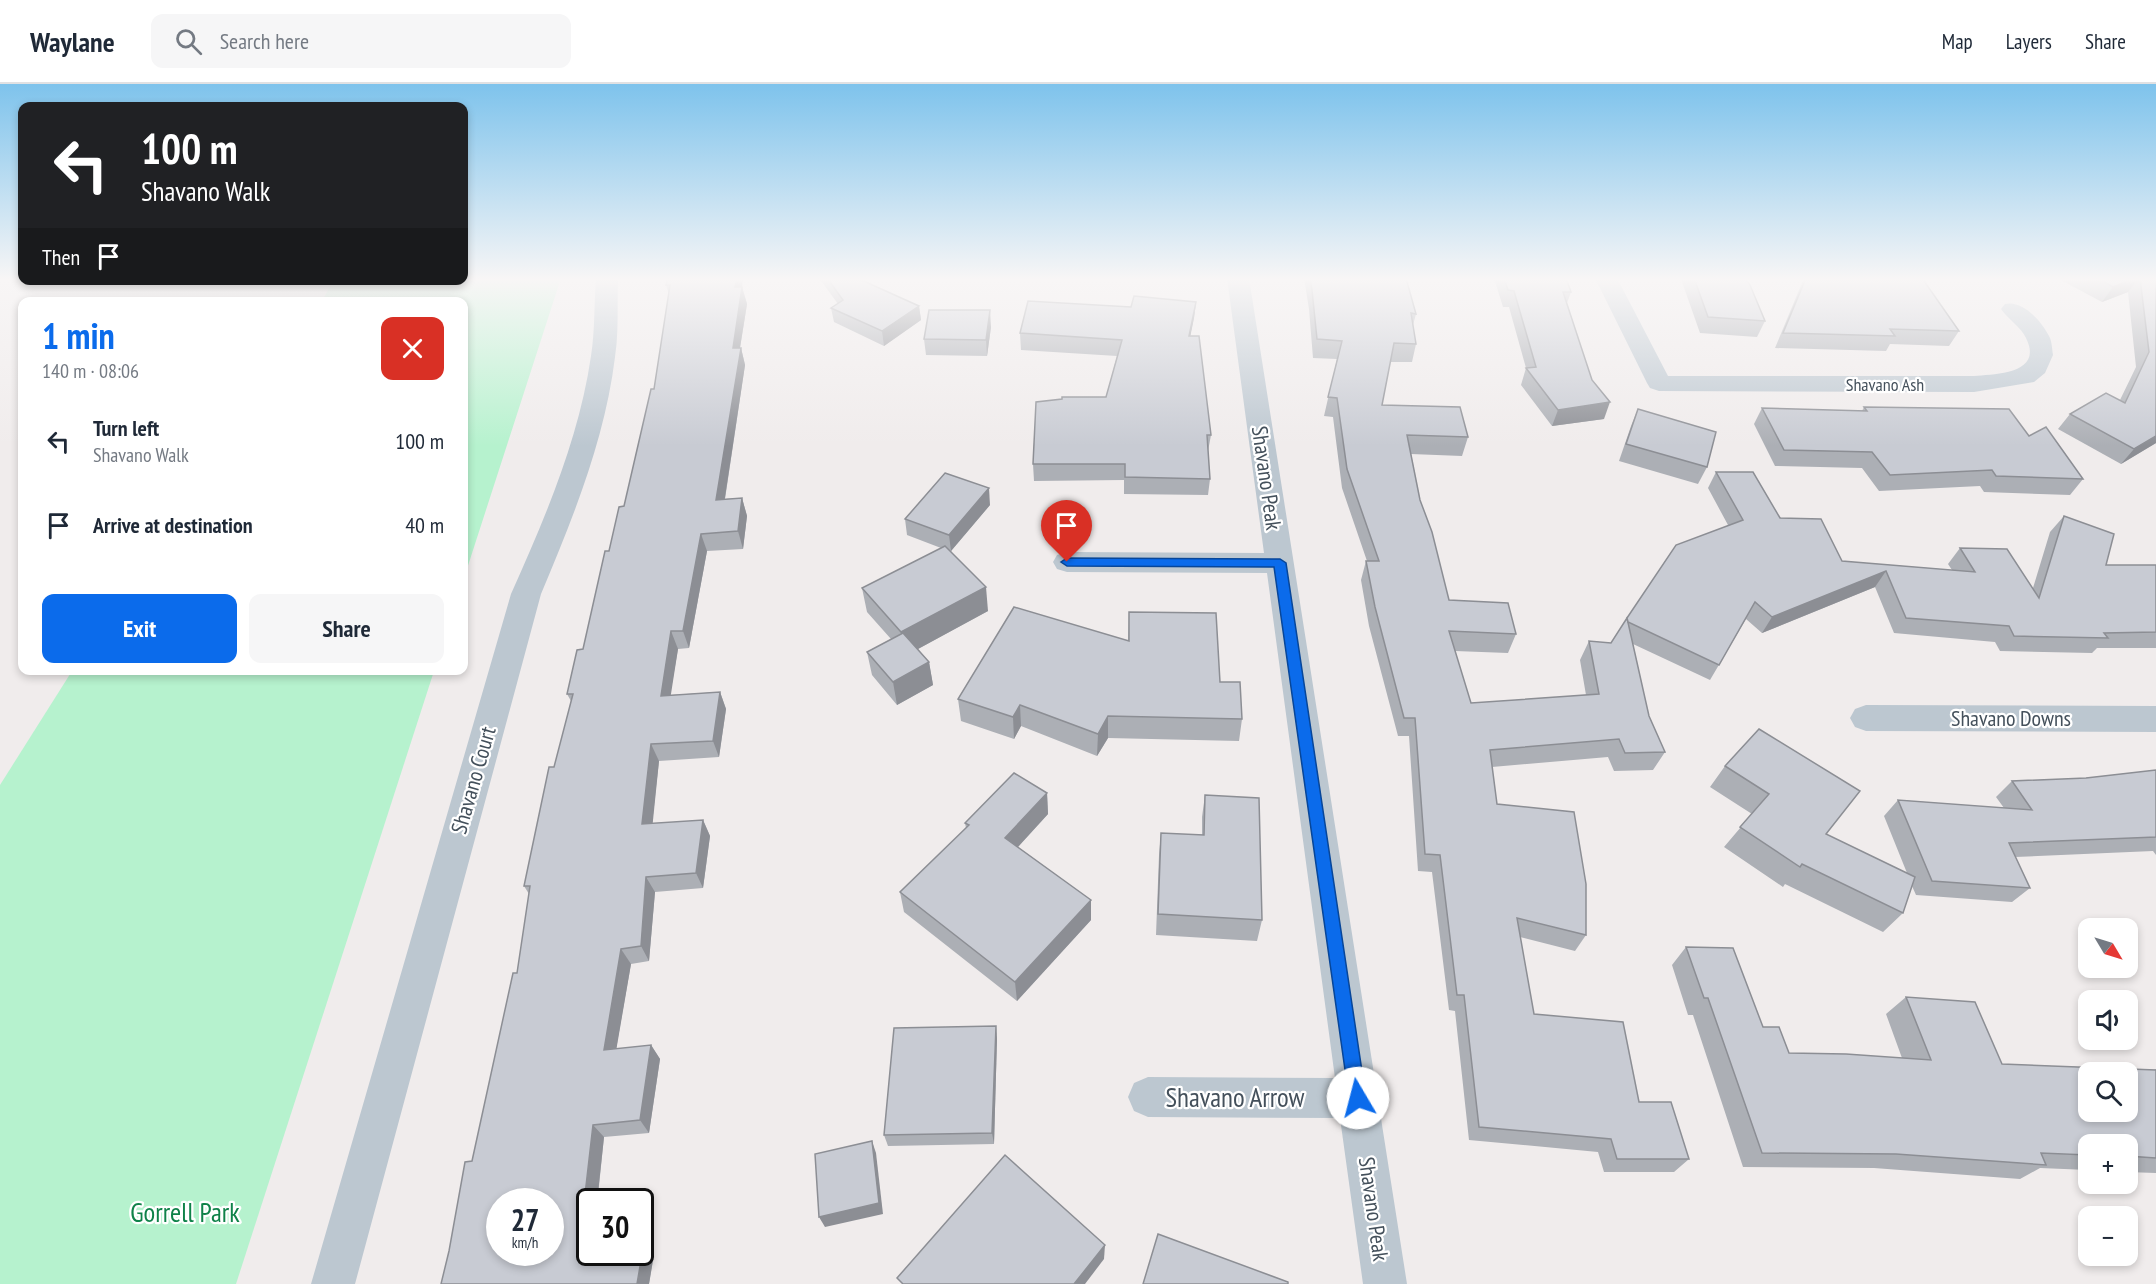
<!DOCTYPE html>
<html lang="en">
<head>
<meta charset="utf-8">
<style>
	:root { --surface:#fff; --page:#f6f6f7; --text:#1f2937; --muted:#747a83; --line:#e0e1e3; --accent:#0b6beb }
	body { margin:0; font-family:"PT Sans Narrow",sans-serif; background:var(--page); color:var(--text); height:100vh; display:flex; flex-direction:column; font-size:22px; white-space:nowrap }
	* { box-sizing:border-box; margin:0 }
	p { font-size:20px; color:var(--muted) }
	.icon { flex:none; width:33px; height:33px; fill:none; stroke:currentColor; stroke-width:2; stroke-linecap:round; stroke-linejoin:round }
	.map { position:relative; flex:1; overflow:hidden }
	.drawer { position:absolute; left:18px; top:213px; width:450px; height:378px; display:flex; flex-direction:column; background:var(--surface); border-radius:12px; box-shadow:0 3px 9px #0003 }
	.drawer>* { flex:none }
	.hud { position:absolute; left:18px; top:18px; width:450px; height:183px; border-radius:12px; box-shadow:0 3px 9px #0003; background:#202124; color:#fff; overflow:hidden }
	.needle { width:39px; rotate:128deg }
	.fabs { position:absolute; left:2078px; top:834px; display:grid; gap:12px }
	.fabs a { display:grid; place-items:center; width:60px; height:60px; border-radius:12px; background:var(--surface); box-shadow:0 3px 9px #0003; font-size:30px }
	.speed { position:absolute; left:486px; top:1104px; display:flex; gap:12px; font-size:30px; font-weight:700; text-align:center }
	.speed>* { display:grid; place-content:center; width:78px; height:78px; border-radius:50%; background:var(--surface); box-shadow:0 3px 9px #0003; line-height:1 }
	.speed small { font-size:15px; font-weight:400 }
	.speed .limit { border:3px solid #111; border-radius:9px; background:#fff; color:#111 }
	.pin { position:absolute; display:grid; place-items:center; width:51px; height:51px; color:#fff; margin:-62px -26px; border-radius:50% 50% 50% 0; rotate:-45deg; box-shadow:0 0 6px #0007 }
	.pin .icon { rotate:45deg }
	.me { position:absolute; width:66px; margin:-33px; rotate:352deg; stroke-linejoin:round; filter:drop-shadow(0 0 4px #0008) }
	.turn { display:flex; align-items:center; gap:21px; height:126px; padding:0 24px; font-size:27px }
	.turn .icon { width:78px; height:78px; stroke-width:2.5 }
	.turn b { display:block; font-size:42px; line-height:51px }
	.then { display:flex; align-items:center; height:57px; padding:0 24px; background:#0003; gap:12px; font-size:22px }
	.round { display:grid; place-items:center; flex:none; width:63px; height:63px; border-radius:12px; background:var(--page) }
	.headline { display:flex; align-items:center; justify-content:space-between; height:102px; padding:0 24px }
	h1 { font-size:36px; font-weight:800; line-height:45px; color:var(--accent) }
	.action { display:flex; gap:12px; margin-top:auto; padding:12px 24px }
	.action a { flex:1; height:69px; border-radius:12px; background:var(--accent); color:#fff; font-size:24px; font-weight:800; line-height:69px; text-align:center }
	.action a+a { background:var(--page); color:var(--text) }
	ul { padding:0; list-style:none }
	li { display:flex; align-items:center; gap:18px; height:84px; padding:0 24px }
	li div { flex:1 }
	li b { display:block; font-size:22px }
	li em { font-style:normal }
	header { display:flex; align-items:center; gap:36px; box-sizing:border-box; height:84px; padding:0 30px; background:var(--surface); border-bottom:2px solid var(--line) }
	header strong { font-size:28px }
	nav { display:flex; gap:33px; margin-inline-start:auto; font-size:21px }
	.search { width:420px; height:54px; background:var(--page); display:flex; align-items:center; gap:15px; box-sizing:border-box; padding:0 21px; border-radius:12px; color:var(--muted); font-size:22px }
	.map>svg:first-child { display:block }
	.green { fill:#b6f2ce }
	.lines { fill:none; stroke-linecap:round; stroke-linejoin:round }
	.street { fill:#bcc7d0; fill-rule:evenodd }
	.wall { fill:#acafb5 }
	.shaded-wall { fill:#8c8e94 }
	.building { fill:#c8cbd3; stroke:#8c8e94; stroke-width:1.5; fill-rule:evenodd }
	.route { fill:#0b6beb; stroke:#074699; stroke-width:1.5 }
	.labels { text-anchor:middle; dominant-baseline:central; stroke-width:4.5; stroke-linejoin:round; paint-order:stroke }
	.far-street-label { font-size:18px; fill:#44505b; stroke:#fff }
	.street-label { font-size:22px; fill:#44505b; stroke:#fff }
	.near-street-label { font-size:27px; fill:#44505b; stroke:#fff }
	.near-park-label { font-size:27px; fill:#0f8249; stroke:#fff }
</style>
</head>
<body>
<header>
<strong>Waylane</strong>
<div class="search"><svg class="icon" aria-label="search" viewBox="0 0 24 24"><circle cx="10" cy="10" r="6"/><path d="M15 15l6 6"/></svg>Search here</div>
<nav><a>Map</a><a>Layers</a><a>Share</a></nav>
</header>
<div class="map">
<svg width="2156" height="1200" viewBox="0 0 2156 1200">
	<rect width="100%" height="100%" fill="#f0ecec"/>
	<g class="green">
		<path d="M464,194H561L464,494V218L322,217L333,197Z"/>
		<path d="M72,587H434L236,1200H0V701Z"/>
	</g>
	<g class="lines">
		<g class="street">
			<path d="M596,194H618C617,220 619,247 615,273C605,355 573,434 541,510L355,1200H311L511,510C545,434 579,355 591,272C595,246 594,220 596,194Z"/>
			<path d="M1227,194H1249L1407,1200H1363L1340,1034L1148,1033L1134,1027L1128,1013L1134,999L1148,993L1335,994L1267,489L1067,488L1057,485L1053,478L1057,471L1067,468L1264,469Z"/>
			<path d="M1595,194H1617L1668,292H1974C1995,290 2044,290 2026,254C2021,243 2008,235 2001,225L2005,220C2022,216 2041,236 2049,252C2052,257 2052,265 2053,271L2045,289L2034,298L1974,308L1659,307L1650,304L1647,299Z"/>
			<path d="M1866,621L2156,622V648L1866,647L1855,643L1850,634L1855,625Z"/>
		</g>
	</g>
	<g class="wall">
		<path d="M819,194H857L919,222L921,236L884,262L834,238L831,224L838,220Z"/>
		<path d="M1304,194H1406L1416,230L1413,241L1416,260L1412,278H1390L1382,321L1468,353L1462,372L1411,370L1420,416L1449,516L1516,550L1508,569L1455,567L1471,619L1586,611L1580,576L1589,557L1611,559L1627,534L1728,441L1708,404L1716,388L1842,477L1952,486L1948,480L1960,464L2033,504L2050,448L2064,432L2106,481H2156V564H2097L2092,569L2000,567L1995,558L1894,549L1875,503L1762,549L1746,535L1710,596L1633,560L1649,632L1665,668L1653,686L1614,687L1608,673L1492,683L1497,720L1586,851L1575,867L1520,853L1534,930L1639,1018L1689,1075L1674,1088H1604L1598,1068L1469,1056L1455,927L1449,926L1432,788L1418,787L1409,652H1398L1369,542L1361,496L1366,477H1367L1342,404L1333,333L1324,332L1337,275L1313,274L1309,225Z"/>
		<path d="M1494,194H1566L1571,208L1567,219L1604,335L1552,342L1521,301L1526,284L1509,223H1503Z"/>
		<path d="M1672,194H1745L1765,237L1757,253L1700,249L1681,195Z"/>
		<path d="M1804,194H1922L1959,247L1949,262L1890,260L1886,267L1775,264Z"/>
		<path d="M2057,194H2156V359L2121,380L2058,345L2070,330L2120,316L2136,283L2128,208L2102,218Z"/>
		<path d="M666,201L742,203L747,220L740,264H741L745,281L725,415L742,414L747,432L743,465L707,467L689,564L678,565L670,611L720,608L726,625L719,673L659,677L652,740L703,736L710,752L703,804L655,808L649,877L631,880L616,965L651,961L660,975L649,1049L604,1053L592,1170L653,1176L649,1200H441L472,1077L517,889L529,810L524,802L571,617L567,610L583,565L609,467L624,422L654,305L669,210Z"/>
		<path d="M1196,218L1194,234L1190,252L1211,351L1208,367L1210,395L1208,411L1124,410V396L1034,397L1033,380L1106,313L1117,272L1021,266L1020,249L1131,223Z"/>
		<path d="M991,243L987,272L926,271L924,255Z"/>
		<path d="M1864,323L2029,352L2083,395L2070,411L1984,408L1980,402L1879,407L1862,384L1775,382L1754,340L1762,324L1862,327Z"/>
		<path d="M1638,325L1707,383L1698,400L1619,377L1631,342Z"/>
		<path d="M990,421L951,467L988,527L918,565L929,578L933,601L897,621L872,591L867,568L891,555L867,528L862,504L941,464L907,451L905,435Z"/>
		<path d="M1129,528L1220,598L1242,635L1239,657L1108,654L1097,672L1021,642L1014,655L961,637L958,615L1128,556Z"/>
		<path d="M1759,645L1826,750L1907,789L1884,732L1898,716L2004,724L1996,713L2012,697L2086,694L2156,686V771L2153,767L2015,773L2030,804L2012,818L1916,811L1912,802L1903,829L1883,848L1785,800L1783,803L1724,763L1752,730L1710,703L1725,682Z"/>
		<path d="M1047,709L1048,730L1018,763L1091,816V836L1017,917L904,828L900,808L966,744L965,739Z"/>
		<path d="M1205,711L1262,836L1257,857L1156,851L1159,771L1161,749L1202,751V733Z"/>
		<path d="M1686,863L1789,969L1902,974L1886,930L1906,913L2002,980L2154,986L2156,985V1089L2127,1088V1060H2088V1086L2040,1084L2020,1095L1874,1084L1743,1083L1693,931H1688L1672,881Z"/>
		<path d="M996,942L997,955L994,1060L888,1062L884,1051Z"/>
	</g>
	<g class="shaded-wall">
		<path d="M737,194H743L740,221L735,203Z"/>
		<path d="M2135,194H2139L2128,208L2102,218L2113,203Z"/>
		<path d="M742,203L747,220L737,282L733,264Z"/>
		<path d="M1196,218L1194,234L1187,269L1189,252Z"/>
		<path d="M919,222L921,236L884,262L882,247Z"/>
		<path d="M990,226L991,243L987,272L986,256Z"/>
		<path d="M741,264L745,281L722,433L716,416Z"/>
		<path d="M1610,318L1604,335L1552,342L1558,326Z"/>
		<path d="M2156,352V359L2121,380L2134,365Z"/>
		<path d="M989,404L990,421L951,467L949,451Z"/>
		<path d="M742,414L747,432L743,465L738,447Z"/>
		<path d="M701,450L707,467L689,564L683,547Z"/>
		<path d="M1886,487L1875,503L1762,549L1772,533Z"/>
		<path d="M986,503L988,527L905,572L901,548Z"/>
		<path d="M671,547L678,565L668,629L661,612Z"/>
		<path d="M929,578L933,601L897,621L893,598Z"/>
		<path d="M720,608L726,625L719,673L713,657Z"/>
		<path d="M1020,621L1021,642L1014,655L1013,633Z"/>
		<path d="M1108,632V654L1097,672L1098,650Z"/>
		<path d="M651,660L659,677L651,756L642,740Z"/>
		<path d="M1047,709L1048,730L1007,775L1005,754Z"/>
		<path d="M703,736L710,752L703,804L696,789Z"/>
		<path d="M646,793L655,808L649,877L641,862Z"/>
		<path d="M1091,816V836L1017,917L1015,898Z"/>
		<path d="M621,865L631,880L614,979L604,966Z"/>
		<path d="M996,942L997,955L994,1060L992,1049Z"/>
		<path d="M651,961L660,975L649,1049L640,1036Z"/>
		<path d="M593,1041L604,1053L597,1118H590V1168H592L590,1182L578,1172Z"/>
		<path d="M872,1057L876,1069L883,1130L825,1143L819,1133Z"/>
		<path d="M1105,1161L1104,1175L1085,1200H1074Z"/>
		<path d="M643,1165L653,1176L649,1200H637Z"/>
	</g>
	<g class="building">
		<path d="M668,194H737L735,203H742L733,264H741L716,416L742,414L738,447L701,450L683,547H671L661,612L720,608L713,657L651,660L642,740L703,736L696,789L646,793L641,862L621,865L604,966L651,961L640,1036L593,1041L578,1172L609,1168H640V1165H643L637,1200H441L449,1167L465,1078L472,1077L513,889H517L530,802H524L549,683H554L573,610H567L577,566L583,565L605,467H609L619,423L624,422L651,305H654L670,201H666ZM500,1118H550V1168H500Z"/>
		<path d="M827,194H857L919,222L882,247L831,224L843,216Z"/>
		<path d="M1310,194H1406L1416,230L1411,229L1416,260L1394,259L1382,321L1460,323L1468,353L1407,351L1420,416L1432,448L1449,516L1508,519L1516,550L1449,547L1471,619L1599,610L1589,557L1611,559L1627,534L1649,632L1665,668L1625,669L1619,655L1490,666L1497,720L1574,728L1586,800V851L1517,834L1534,930L1623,938L1639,1018H1671L1689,1075H1617L1611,1055L1479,1043L1464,911H1457L1440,771L1425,770L1415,634H1404L1375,523L1366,477H1379L1347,385L1337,314L1328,313L1342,257L1317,255L1312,206Z"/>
		<path d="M1504,194H1566L1571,208H1563L1592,296L1610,318L1558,326L1526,284L1536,283L1514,207L1508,206Z"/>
		<path d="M1694,194H1745L1750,201L1765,237L1708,233Z"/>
		<path d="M1806,194H1922L1959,247L1890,245L1895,252L1783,249Z"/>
		<path d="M2097,194H2135L2113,203Z"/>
		<path d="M2140,194H2156V352L2134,365L2070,330L2106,309L2125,319L2149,268Z"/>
		<path d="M1134,212L1196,218L1189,252H1199L1211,351H1207L1210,395L1125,393V380H1033L1036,318L1062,315V313H1106L1122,256L1020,249L1028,217L1131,223Z"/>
		<path d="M929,226H990L986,256L924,255Z"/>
		<path d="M1864,323L2009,325L2029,352L2046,343L2083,395L1996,392L1992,386L1890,391L1872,368L1784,366L1762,324L1867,327Z"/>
		<path d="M1638,325L1716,348L1707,383L1626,360Z"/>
		<path d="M1716,388H1753L1780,434L1821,435L1842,477L1975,488L1960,464L2007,465L2039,514L2064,432L2114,450L2106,481H2156V548L2104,549L2108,554L2014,552L2009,542L1906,534L1886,487L1772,533L1755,518L1719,581L1628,538L1627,534L1676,461L1743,436Z"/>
		<path d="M945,389L989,404L949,451L905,435Z"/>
		<path d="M945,462L986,503L901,548L862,504Z"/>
		<path d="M1014,523L1129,557V528L1216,529L1220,598H1240L1242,635L1108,632L1098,650L1020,621L1013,633L958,615Z"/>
		<path d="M903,549L929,578L893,598L867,568Z"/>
		<path d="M1759,645L1860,707L1826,750L1915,793L1903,829L1802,780L1800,783L1740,743L1769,710L1725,682Z"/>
		<path d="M2156,686V753L2009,759L2030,804L1932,797L1898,716L2032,726L2012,697L2086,694Z"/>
		<path d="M1014,689L1047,709L1005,754L1091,816L1015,898L900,808L969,741L965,739Z"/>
		<path d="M1205,711L1259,714L1262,836L1158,830L1161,749L1204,751Z"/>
		<path d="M1686,863L1733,864L1763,943H1779L1789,969L1846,970L1931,976L1906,913L1975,918L2002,980L2156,986V1074L2127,1072V1060H2088V1071L2041,1069L2046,1081L1896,1070L1762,1069L1708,914H1704ZM2088,988H2127V1028H2088Z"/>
		<path d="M996,942L992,1049L884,1051L894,944Z"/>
		<path d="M872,1057L879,1119L819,1133L815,1070Z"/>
		<path d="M1005,1071L1105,1161L1074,1200H903L897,1194Z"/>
		<path d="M1158,1150L1288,1198V1200H1143Z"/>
	</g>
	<linearGradient id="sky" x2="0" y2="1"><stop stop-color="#7ec3ec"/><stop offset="0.54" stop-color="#f8f6f6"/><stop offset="1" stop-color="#f8f6f6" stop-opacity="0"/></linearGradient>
	<rect width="2156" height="362" fill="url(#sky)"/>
	<path class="route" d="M1067,474L1280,475L1286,479L1366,1014L1364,1020L1358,1022L1351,1020L1349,1014L1274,483L1067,482L1061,478Z"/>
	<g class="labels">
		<g class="far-street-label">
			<text x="1885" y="300">Shavano Ash</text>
		</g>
		<g class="street-label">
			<text transform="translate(1267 394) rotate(82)">Shavano Peak</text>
			<text x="2011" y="634">Shavano Downs</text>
			<text transform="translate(473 696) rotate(-74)">Shavano Court</text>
			<text transform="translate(1374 1125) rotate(82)">Shavano Peak</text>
		</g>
		<g class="near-street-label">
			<text x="1235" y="1013">Shavano Arrow</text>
		</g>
		<g class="near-park-label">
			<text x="185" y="1128">Gorrell Park</text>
		</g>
	</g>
</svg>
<div class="fabs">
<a><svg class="needle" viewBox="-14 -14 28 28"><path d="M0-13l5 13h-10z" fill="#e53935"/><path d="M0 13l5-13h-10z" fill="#747a83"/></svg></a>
<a><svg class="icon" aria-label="sound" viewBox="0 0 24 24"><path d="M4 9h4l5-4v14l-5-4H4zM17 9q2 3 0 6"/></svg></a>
<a><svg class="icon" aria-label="search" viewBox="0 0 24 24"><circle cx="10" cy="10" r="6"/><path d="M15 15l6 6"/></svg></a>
<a>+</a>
<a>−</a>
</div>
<div class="speed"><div>27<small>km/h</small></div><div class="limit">30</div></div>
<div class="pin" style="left:1067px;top:478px;background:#d93025"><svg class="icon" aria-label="arrive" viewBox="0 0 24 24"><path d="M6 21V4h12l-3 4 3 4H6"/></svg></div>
<svg class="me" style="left:1358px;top:1014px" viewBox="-20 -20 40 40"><circle r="19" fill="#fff"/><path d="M0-13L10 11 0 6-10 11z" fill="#0b6beb"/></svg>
<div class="hud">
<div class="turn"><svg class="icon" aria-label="left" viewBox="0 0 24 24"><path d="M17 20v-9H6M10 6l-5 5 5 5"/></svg><div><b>100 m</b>Shavano Walk</div></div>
<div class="then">Then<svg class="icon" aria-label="arrive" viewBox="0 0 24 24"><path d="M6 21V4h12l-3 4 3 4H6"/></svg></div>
</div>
<section class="drawer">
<div class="headline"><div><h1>1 min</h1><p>140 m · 08:06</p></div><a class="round" style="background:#d93025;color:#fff"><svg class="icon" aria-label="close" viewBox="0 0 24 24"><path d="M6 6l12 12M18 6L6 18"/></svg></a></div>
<ul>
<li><svg class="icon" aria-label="left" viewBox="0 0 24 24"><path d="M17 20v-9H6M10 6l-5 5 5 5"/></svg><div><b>Turn left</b><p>Shavano Walk</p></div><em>100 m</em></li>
<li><svg class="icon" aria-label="arrive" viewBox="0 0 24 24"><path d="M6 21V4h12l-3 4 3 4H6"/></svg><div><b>Arrive at destination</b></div><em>40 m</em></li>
</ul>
<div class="action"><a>Exit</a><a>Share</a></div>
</section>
</div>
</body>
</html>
